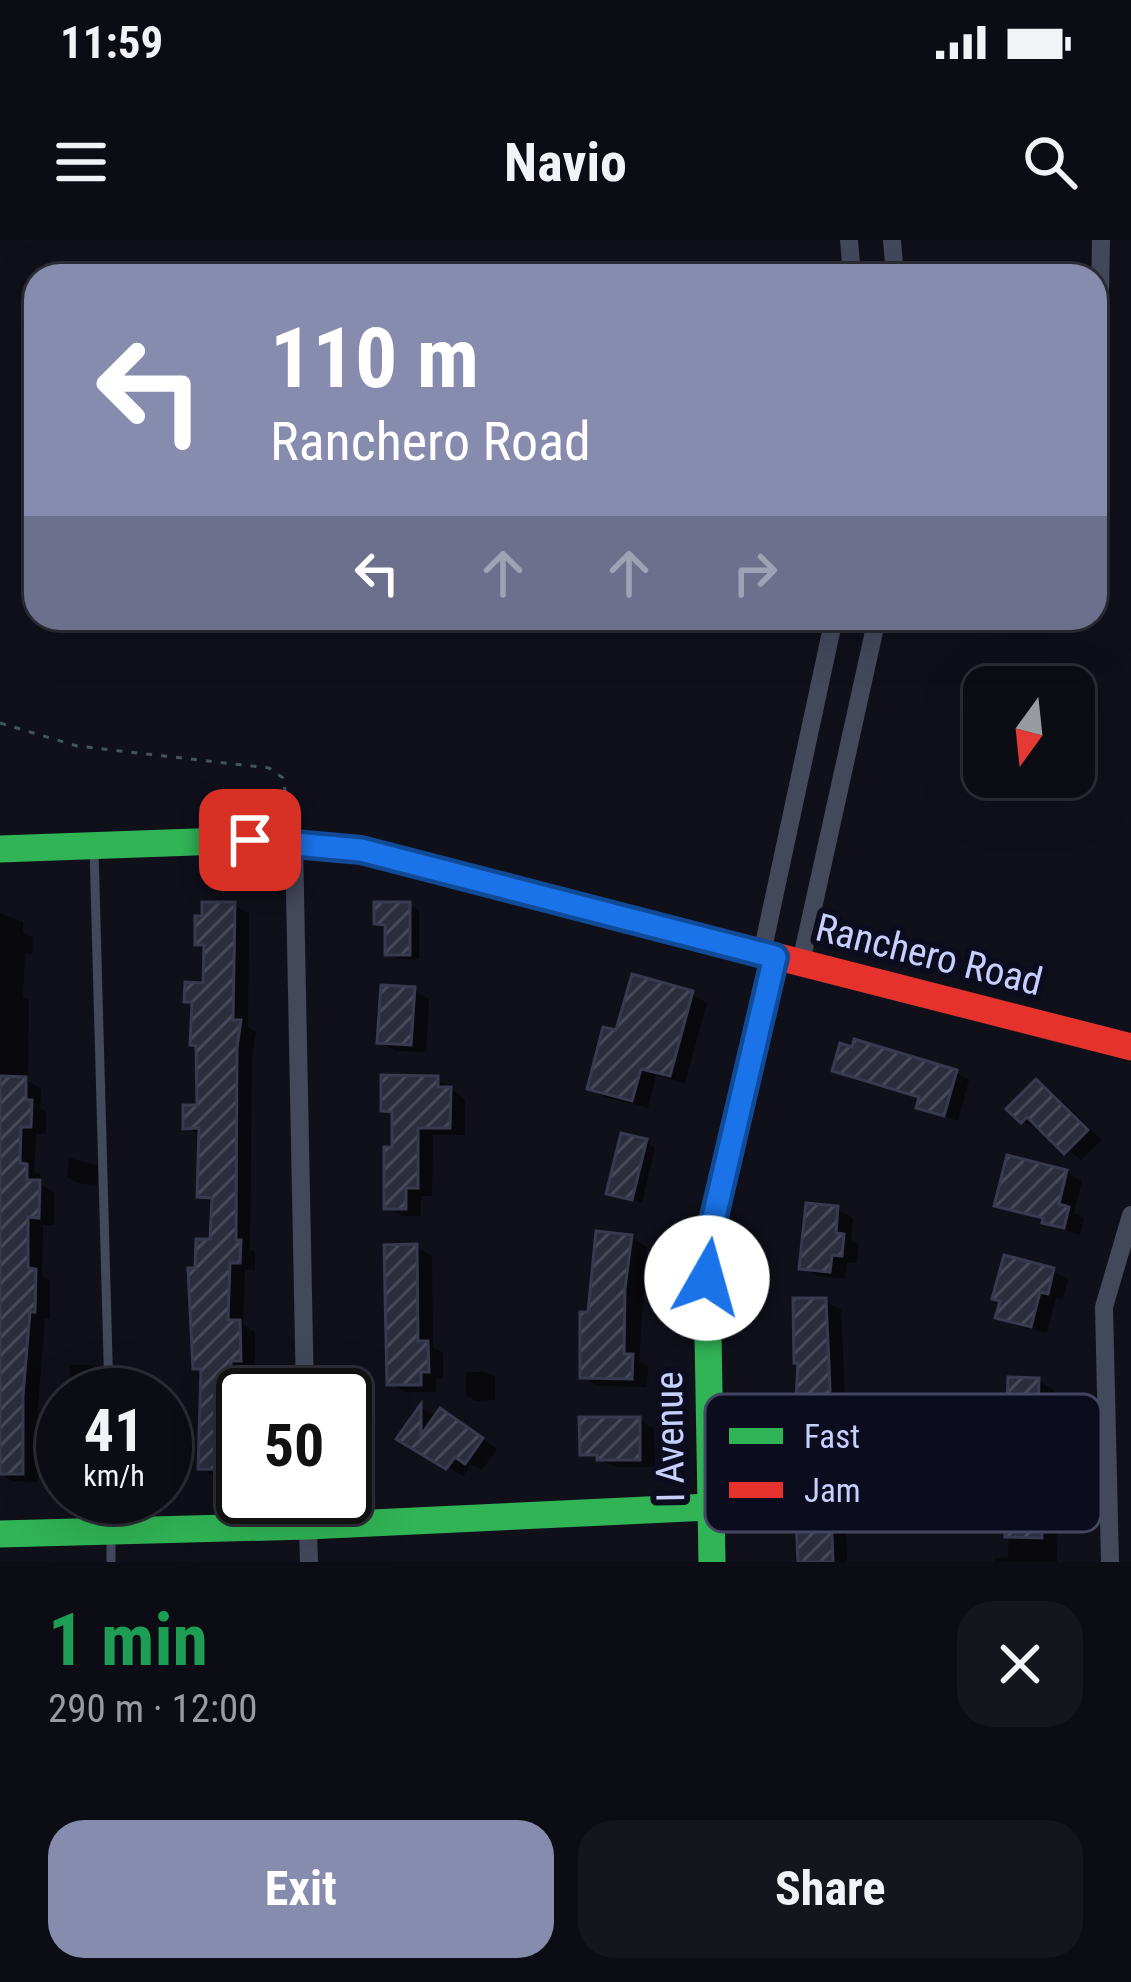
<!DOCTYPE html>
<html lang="en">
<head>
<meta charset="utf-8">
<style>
	:root { --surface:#0b0c14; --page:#14151d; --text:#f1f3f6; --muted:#9a9ba0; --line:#2b2c34; --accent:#878caf }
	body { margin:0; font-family:"Roboto Condensed",sans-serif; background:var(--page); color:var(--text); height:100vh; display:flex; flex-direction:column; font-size:45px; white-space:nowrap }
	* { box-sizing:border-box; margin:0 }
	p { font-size:39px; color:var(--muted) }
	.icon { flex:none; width:66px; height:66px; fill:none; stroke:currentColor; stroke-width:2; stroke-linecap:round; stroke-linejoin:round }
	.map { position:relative; height:1322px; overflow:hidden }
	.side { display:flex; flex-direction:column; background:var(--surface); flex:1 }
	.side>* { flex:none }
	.banner { position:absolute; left:24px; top:24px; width:1083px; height:366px; border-radius:36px; box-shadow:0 12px 48px #0002,0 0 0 3px var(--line); background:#878caf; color:#fff; overflow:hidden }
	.needle { width:78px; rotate:195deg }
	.tools { position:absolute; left:963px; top:426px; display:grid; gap:24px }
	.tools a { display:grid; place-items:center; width:132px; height:132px; border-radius:24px; background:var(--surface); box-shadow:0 12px 48px #0002,0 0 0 3px var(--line); font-size:60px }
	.speed { position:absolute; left:36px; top:1128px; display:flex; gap:24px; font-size:60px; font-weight:700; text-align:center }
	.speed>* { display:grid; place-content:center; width:156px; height:156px; border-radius:50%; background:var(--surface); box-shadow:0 12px 48px #0002,0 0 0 3px var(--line); line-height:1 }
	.speed small { font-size:30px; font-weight:400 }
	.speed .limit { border:6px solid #111; border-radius:18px; background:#fff; color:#111 }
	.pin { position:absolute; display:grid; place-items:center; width:102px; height:102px; color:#fff; margin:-51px; border-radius:24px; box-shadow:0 6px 18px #0006 }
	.me { position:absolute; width:132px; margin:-66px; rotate:7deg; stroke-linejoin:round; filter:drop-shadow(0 0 9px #0008) }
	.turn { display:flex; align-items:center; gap:42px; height:252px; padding:0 48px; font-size:54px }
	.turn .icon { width:156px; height:156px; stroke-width:2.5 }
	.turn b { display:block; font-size:84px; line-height:102px }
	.lanes { display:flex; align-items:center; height:114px; padding:0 48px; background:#0003; justify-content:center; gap:60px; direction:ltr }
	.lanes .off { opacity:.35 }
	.round { display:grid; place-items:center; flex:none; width:126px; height:126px; border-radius:36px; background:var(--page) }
	.head { display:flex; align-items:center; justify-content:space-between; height:204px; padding:0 48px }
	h1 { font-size:72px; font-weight:700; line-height:90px; color:#1e9e55 }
	.button { display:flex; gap:24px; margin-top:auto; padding:24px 48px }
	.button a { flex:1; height:138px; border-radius:36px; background:var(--accent); color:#fff; font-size:48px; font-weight:700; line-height:138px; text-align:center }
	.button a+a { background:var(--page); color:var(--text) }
	.status { display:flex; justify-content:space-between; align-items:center; height:84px; padding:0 60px; background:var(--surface); direction:ltr }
	.status svg { height:33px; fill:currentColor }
	header { display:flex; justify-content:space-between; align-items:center; height:156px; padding:0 48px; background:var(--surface); font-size:54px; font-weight:700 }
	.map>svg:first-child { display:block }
	.shadow { fill:#0007 }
	.building { fill:url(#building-hatch); stroke:#383a4f; stroke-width:3 }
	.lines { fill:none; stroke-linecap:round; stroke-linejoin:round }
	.path { stroke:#41555c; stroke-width:3; stroke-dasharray:6 9; stroke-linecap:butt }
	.lane { stroke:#43485b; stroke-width:9 }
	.street { stroke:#43485b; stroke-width:18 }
	.fast { stroke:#30b455; stroke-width:27 }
	.jam { stroke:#e5322d; stroke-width:27 }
	.route-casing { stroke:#114b97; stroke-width:30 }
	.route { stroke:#1a73e8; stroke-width:21 }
	.labels { text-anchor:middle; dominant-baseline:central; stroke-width:12; stroke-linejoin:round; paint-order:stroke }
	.street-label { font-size:39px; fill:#c8cfff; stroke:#0b0c1e }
	.key { fill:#0b0c1e; stroke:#444662; stroke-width:3 }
	.key-label { font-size:33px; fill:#c8cfff }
</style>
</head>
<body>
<div class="status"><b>11:59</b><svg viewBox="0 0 49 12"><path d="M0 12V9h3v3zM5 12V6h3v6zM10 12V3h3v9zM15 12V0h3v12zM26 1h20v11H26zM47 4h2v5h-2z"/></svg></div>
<header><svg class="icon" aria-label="menu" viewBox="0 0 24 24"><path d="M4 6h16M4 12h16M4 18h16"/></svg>Navio<svg class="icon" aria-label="search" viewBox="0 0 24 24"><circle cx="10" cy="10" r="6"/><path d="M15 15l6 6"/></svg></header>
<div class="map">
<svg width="1131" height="1322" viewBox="0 0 1131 1322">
	<defs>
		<pattern id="building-hatch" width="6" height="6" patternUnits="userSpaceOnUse" patternTransform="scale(3)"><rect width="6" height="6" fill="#2b2d3d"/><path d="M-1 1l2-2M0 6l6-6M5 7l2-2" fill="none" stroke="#484a5a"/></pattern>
	</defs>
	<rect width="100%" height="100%" fill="#0f101a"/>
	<g class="shadow">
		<path d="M234,665L249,674L248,787L256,792L252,818L250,1010L255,1012V1030H245L243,1085L255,1092V1128H246L243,1237H216L201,1228L204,1132L196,1127L198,1031L213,1002L215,964L200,956L202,896L186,887L200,868L195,764L187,760L206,746L207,708L198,703Z"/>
		<path d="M409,665L419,670V719H397L388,713V689L377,683Z"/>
		<path d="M0,673L23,682V692L33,698L32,714H25L23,757L29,760L28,841L41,849L40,868L46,872V894H36L34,931L42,936V945L54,952V985H43L42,1036L50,1041V1079H45L38,1166V1242L13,1241L0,1234Z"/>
		<path d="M414,750L429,759L426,812L396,811L380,802Z"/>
		<path d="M692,754L707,763L685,843L656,835L648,868L605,857L590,848L618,794Z"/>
		<path d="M836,830L956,832L969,840L958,881L920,866L922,859L849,838Z"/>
		<path d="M437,839L465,859V895H433L432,956H421V976H403L387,967L395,910V876L384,870Z"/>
		<path d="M1037,843L1052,851L1102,900L1081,920L1041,887L1039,890L1023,881L1011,869Z"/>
		<path d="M646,902L655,908L642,963L610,952Z"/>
		<path d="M69,918L99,926L97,945L77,943L67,937Z"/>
		<path d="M1066,932L1082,941L1074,973L1084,978L1080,995L998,964Z"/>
		<path d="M837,969L853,978L851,1001L859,1005L857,1023L847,1022L845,1039L818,1036L802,1027Z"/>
		<path d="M631,998L647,1007L639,1121L648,1126L647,1147L598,1146L583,1137L591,1075Z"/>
		<path d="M416,1007L432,1016L433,1107L443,1113V1139H436V1152H406L390,1143Z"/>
		<path d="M1053,1031L1068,1040L1063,1060L1056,1058L1047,1093L1014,1085L999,1076Z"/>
		<path d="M826,1061L841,1070L845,1159L840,1246L845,1249L847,1322H800Z"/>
		<path d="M70,1125H89L99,1131L98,1155H77L69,1150Z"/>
		<path d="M466,1132H485L495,1137V1160L476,1161L466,1155Z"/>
		<path d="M1039,1141L1054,1150L1051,1241L1058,1244L1057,1322H995V1318H1008L1014,1164Z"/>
		<path d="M422,1168L437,1177L456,1180L497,1209L482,1230L471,1224L463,1236L400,1198Z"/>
		<path d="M639,1180L654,1189L655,1227H616L583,1213Z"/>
	</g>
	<g class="building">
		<path d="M202,662H235L233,780H241L237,808L236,1000H241L240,1023H230L228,1080H240L241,1121H231V1166H243V1230L198,1229L201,1129H193L188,1028H195L196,999H210L212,958L197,957L199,888L183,889V865H197L196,806L190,805L192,762H184L185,742L203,743L204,705H195V676H202Z"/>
		<path d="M374,662H410V715H385V685L374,684Z"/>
		<path d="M632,734L693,751L670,836L641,829L632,861L587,849L603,787L616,790Z"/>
		<path d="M381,745L415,747L411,805L377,803Z"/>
		<path d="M854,799L957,830L944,876L916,868L919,857L832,831L840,803L852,807Z"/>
		<path d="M381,835L438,836V847H451L450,888H418V948H406V969H384V907H392V872L381,871Z"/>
		<path d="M0,836L26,837V860H32L31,887H21L20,923L27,924V940H40L39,978L28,977V1028L36,1029L35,1072H30L23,1156V1234H0Z"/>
		<path d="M1036,839L1088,890L1064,914L1027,877L1021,883L1006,869Z"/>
		<path d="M621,893L647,899L632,960L606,954Z"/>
		<path d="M1007,915L1067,930L1059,964L1069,967L1064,988L1042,983L1043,978L994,966Z"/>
		<path d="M806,963L838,966L836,993L844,994L842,1016L832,1015L830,1032L799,1029Z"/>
		<path d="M596,991L632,995L625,1048L624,1114H633L632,1139L580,1138V1072H588Z"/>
		<path d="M417,1004L418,1101H428L429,1132H421V1145H387L384,1005Z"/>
		<path d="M1004,1015L1054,1028L1048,1054L1040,1052L1031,1087L995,1078L1000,1061L992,1059Z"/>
		<path d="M793,1058H826L830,1149L825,1237H830L833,1322H798L793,1213L798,1123H794Z"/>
		<path d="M1008,1137L1039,1138L1037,1232H1043L1042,1298L1005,1297L1011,1164L1007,1163Z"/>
		<path d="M421,1164V1195L440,1168L483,1198L465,1224L455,1217L446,1229L396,1199Z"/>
		<path d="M579,1177H640V1220H597V1215H580Z"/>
	</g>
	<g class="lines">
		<path class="path" d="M0,483L77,506L269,528L283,538L290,581"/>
		<g class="lane">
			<path d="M94,609L109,1155"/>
			<path d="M111,1322V1257"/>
		</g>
		<g class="street">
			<path d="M849,0L852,36"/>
			<path d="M892,0L895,36"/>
			<path d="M1097,212L1101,0"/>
			<path d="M294,602L305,1155"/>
			<path d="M762,713L834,378"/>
			<path d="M801,722L877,378"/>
			<path d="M307,1257L309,1322"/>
			<path d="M1110,1322L1104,1067L1131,975"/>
		</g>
		<g class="fast">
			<path d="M0,609L250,600L361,610L540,656"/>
			<path d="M0,1294L308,1286L710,1267"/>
			<path d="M712,1322L707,1038L713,981L775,717"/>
		</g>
		<path class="jam" d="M540,656L1131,807"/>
	</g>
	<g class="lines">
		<g class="route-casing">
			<path id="route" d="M250,600L361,610L775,717L713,981L707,1038"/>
		</g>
		<use href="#route" class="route"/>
	</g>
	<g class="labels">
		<g class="street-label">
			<text transform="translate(929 715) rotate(14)">Ranchero Road</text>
			<text transform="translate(670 1197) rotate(-91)">I Avenue</text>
		</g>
	</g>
	<rect x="705" y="1154" width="396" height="138" rx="18" class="key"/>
	<rect x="729" y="1188" width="54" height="16" fill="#30b455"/>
	<rect x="729" y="1242" width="54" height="16" fill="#e5322d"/>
	<g class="key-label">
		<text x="804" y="1208">Fast</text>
		<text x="804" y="1262">Jam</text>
	</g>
</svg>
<div class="tools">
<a><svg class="needle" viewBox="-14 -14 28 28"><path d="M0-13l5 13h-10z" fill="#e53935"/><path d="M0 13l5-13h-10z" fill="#9a9ba0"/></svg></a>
</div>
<div class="speed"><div>41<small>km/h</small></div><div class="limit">50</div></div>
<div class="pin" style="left:250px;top:600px;background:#d93025"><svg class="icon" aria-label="arrive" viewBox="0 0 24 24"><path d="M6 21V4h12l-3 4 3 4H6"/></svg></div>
<svg class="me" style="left:707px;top:1038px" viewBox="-20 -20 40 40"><circle r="19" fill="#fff"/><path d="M0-13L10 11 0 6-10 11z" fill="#1a73e8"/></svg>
<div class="banner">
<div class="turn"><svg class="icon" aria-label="left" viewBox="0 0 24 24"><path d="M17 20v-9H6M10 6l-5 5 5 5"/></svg><div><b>110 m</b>Ranchero Road</div></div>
<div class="lanes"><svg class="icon" aria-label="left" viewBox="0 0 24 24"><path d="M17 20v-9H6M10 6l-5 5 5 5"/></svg><svg class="icon off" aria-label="ahead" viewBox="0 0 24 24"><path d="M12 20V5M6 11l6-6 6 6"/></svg><svg class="icon off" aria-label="ahead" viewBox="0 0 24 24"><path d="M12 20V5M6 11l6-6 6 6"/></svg><svg class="icon off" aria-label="right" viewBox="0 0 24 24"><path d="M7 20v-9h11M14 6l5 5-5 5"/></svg></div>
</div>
</div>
<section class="side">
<div class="head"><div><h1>1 min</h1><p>290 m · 12:00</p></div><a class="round"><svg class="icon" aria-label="close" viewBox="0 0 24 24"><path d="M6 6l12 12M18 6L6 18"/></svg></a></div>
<div class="button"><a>Exit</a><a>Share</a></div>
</section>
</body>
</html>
